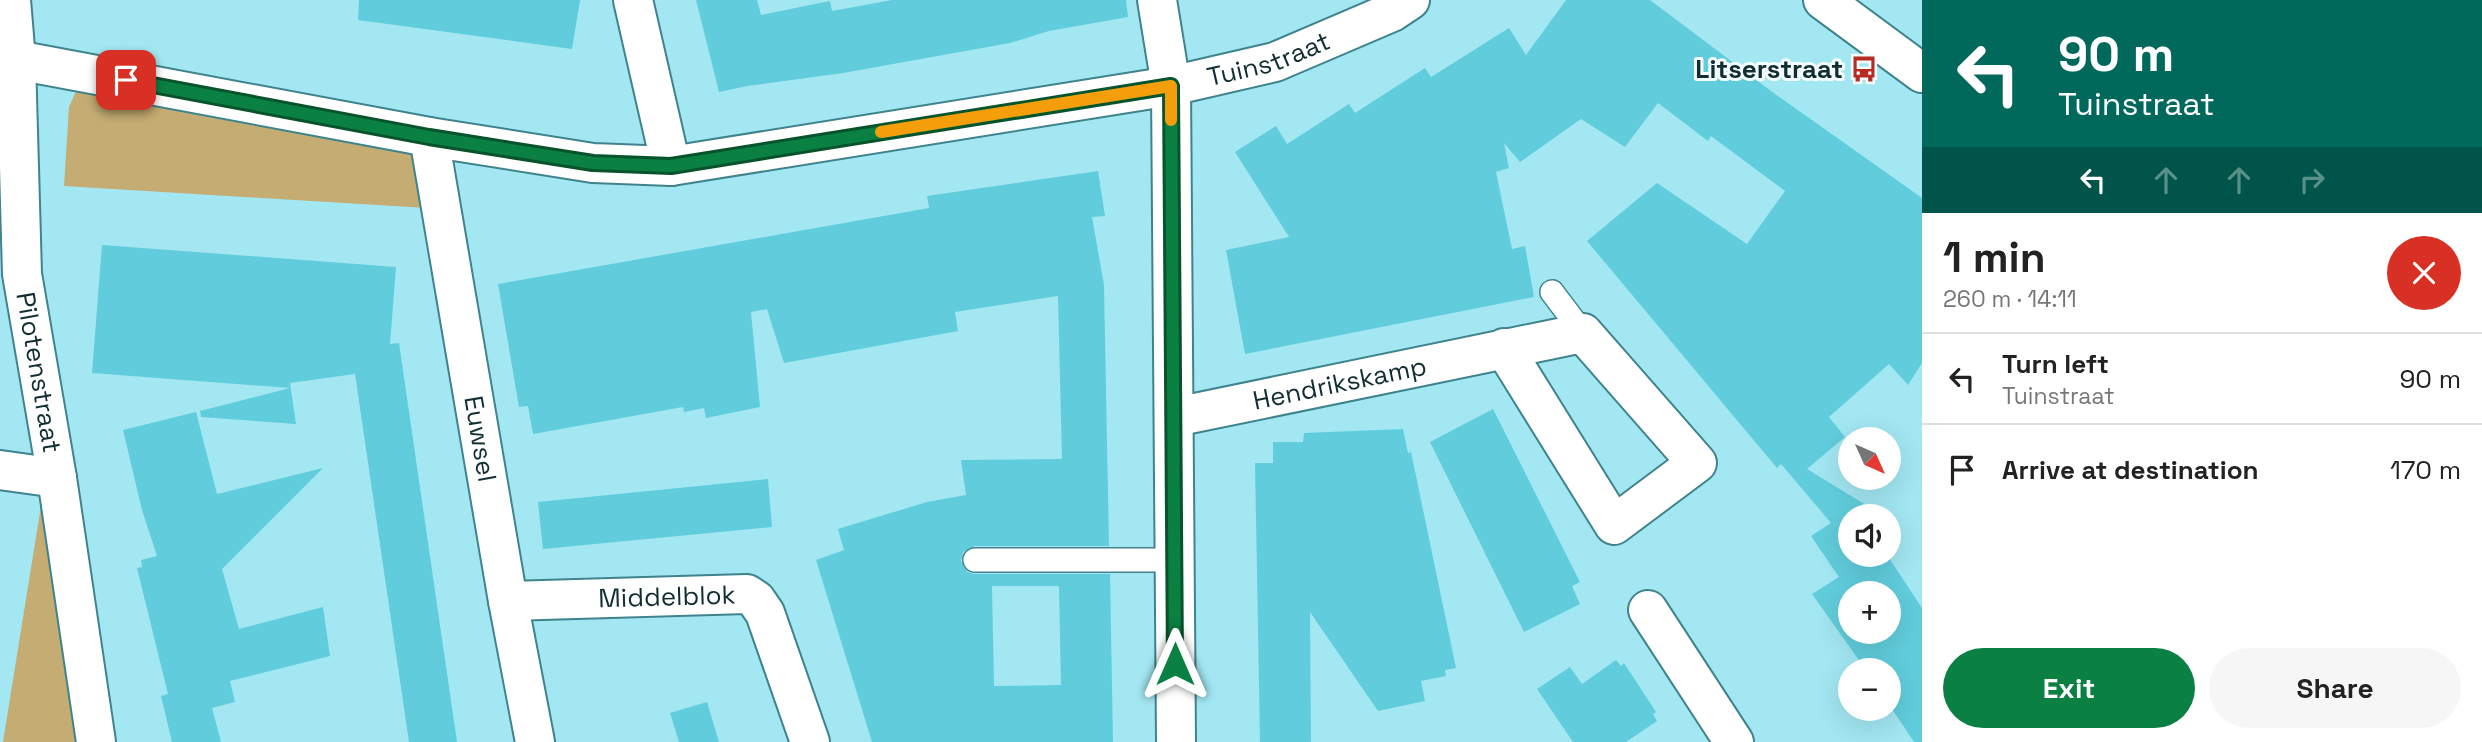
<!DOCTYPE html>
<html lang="en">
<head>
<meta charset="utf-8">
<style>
	:root { --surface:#fff; --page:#f6f6f6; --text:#222; --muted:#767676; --line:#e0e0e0; --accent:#0b8043 }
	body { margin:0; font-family:"Space Grotesk",sans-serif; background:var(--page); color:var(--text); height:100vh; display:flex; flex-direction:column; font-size:26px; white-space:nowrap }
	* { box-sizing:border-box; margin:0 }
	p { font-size:23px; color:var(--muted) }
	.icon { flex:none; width:38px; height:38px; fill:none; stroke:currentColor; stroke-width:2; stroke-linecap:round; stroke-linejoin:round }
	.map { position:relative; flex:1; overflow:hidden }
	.details { display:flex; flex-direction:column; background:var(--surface); width:560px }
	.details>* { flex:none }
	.hud { background:#00695c; color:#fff; overflow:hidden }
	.needle { width:46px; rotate:135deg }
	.buttons { position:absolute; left:1838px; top:427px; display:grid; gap:14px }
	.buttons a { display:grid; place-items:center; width:63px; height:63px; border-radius:50%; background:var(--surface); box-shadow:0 7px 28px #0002; font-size:35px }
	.pin { position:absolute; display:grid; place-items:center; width:60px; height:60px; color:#fff; margin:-30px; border-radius:14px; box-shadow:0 4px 10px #0006 }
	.me { position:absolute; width:77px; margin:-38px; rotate:0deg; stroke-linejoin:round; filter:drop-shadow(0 0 5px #0008) }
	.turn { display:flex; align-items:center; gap:24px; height:147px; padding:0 21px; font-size:32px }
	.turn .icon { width:91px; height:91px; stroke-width:2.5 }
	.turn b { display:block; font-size:49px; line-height:60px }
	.lanes { display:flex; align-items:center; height:66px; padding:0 21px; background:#0003; justify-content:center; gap:35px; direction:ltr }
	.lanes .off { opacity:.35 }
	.round { display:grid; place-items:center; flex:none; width:74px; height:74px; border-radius:37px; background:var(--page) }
	.head { display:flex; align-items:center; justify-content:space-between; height:119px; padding:0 21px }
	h1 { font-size:42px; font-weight:700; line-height:52px }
	.primary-button { display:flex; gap:14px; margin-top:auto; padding:14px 21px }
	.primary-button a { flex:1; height:80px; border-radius:42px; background:var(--accent); color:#fff; font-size:28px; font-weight:700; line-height:80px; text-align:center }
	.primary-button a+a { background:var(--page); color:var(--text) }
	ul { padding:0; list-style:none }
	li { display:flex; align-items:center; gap:21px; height:91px; padding:0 21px; border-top:2px solid var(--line) }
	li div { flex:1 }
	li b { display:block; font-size:26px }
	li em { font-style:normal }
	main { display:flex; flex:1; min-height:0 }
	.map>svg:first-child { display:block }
	.green { fill:#c4ac73 }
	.building { fill:#61cddc; fill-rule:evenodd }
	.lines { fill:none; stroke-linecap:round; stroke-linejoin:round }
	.lane-casing { stroke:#3f838d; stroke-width:26 }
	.street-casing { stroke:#3f838d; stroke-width:42 }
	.secondary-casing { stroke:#3f838d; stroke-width:42 }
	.lane { stroke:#fff; stroke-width:23 }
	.street { stroke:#fff; stroke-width:38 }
	.secondary { stroke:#fff; stroke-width:38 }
	.route-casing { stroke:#07532c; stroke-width:18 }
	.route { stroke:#0b8043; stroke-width:12 }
	.slow { stroke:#f59e0b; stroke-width:12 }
	.labels { text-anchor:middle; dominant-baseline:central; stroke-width:6; stroke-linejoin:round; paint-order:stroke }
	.street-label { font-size:26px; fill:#112e32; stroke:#f5fcfd }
	.poi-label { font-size:26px; font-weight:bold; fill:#112e32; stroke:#f5fcfd; text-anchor:end }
</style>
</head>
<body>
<main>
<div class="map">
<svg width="1922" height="742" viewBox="0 0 1922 742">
	<rect width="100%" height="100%" fill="#a2e7f2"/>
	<g class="green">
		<path d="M78,87L415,154L427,208L64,186L69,107Z"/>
		<path d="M41,506L45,509L81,742H3Z"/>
	</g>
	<g class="building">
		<path d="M359,0H580L572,49L358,20Z"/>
		<path d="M696,0H757L761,15L830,1L832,11L892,0H1126L1128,17L1049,31L1010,43L843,73L747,86L719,92Z"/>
		<path d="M1566,0H1650L1771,91L1922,198V363L1908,385L1889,364L1829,417L1845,437L1807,469L1884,516H1850V555H1887L1922,608V742H1914L1888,703V670H1866L1812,594L1839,577L1811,536L1831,523L1781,464L1777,468L1587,241L1657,183L1747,244L1785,191L1711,136L1708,141L1658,103L1625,147L1581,119L1520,162L1504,143L1509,168L1496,172L1512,249L1525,246L1534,297L1245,354L1226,250L1289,237L1235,152L1276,126L1287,144L1349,104L1355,113L1425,68L1431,77L1509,28L1526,55ZM1850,593H1888V632H1850Z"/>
		<path d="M1098,171L1105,216L1092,217L1104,285L1109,546H975L963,552L961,561L967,572L975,574H1110L1113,742H872L816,560L844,550L838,529L927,502L966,495L961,460L1062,459L1058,296L955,312L958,331L784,363L767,309L751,312L760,407L706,418L704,408L684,412L683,407L533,434L528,406L519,407L498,284L929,208L927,196ZM992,586H1059L1061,685L994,686Z"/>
		<path d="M102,245L396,267L390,344L399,343L457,742H409L355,374L290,383L296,424L201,417L200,411L290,388L92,373Z"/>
		<path d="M1493,409L1580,582L1572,586L1580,604L1524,632L1430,442Z"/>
		<path d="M196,412L217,494L323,468L222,569L239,629L323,607L330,656L230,681L235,702L212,708L221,742H172L161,696L168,694L137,568L142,567L141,560L157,556L142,510L123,430Z"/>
		<path d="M1403,429L1408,453L1411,452L1456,668L1445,670L1446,676L1421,681L1425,701L1378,711L1310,612L1311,742H1260L1255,463H1273V442H1303L1304,433Z"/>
		<path d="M768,479L772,527L543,549L538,502Z"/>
		<path d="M1616,660L1621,666L1624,663L1656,712L1653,714L1657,721L1626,742H1573L1537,689L1570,667L1582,684Z"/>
		<path d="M707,702L719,742H679L670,713Z"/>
	</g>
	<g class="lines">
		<g class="lane-casing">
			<g id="lane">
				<path d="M1552,292L1583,333"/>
				<path d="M975,560H1175"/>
			</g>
		</g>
		<g class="street-casing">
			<g id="street">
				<path id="s1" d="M11,0L16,60L22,274L57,478L96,742"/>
				<path d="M633,0L671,166"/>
				<path d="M1157,0L1171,86L1176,742"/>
				<path id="s2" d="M0,57L429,137L593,163L671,166L1171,86L1275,62L1392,12L1410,0"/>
				<path id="s3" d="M429,137L508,601L535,742"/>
				<path id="s4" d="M1175,417L1583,333L1697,463L1614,525L1504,348"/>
				<path d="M0,470L57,478"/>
				<path id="s5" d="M508,601L747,594L756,600L765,613L810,742"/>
				<path d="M1648,610L1734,742"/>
			</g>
		</g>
		<g class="secondary-casing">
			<path id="secondary" d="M1823,0L1922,73"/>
		</g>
		<use href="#lane" class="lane"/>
		<use href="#street" class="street"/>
		<use href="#secondary" class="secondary"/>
	</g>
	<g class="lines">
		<g class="route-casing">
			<path id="route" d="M126,80L429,137L593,163L671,166L1171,86L1175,664"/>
		</g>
		<use href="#route" class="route"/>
		<path class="slow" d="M881,132L1171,86V120"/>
	</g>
	<defs>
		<g id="bus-bare" transform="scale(2.1)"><path d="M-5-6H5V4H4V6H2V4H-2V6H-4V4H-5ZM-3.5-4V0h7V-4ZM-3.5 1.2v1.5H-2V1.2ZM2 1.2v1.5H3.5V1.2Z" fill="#b82a24" stroke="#f5fcfd" stroke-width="2.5" paint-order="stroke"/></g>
	</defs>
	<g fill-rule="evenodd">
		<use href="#bus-bare" x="1864" y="69"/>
	</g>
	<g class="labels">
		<g class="street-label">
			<text stroke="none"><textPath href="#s2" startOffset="1288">Tuinstraat</textPath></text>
			<text stroke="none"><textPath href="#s1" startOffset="374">Pilotenstraat</textPath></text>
			<text stroke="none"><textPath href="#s4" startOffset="168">Hendrikskamp</textPath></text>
			<text stroke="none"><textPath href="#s3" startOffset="306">Euwsel</textPath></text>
			<text stroke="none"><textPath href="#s5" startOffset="159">Middelblok</textPath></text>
		</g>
		<g class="poi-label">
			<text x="1843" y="69">Litserstraat</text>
		</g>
	</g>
</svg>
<div class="buttons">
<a><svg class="needle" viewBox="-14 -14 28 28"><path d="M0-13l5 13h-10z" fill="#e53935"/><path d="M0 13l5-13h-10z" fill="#767676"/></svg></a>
<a><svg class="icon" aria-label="sound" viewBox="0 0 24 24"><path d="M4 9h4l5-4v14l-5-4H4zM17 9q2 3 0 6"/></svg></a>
<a>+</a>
<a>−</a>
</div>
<div class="pin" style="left:126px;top:80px;background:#d93025"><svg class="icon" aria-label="arrive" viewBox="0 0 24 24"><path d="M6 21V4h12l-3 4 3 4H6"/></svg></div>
<svg class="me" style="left:1175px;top:664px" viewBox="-20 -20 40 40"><path d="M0-17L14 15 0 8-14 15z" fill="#0b8043" stroke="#fff" stroke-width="4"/></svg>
</div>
<section class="details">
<div class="hud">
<div class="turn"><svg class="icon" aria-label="left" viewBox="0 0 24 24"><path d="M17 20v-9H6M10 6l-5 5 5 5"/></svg><div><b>90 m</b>Tuinstraat</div></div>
<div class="lanes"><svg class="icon" aria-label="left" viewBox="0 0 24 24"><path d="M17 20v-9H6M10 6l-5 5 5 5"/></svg><svg class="icon off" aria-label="ahead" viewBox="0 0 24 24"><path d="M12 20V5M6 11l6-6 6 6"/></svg><svg class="icon off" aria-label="ahead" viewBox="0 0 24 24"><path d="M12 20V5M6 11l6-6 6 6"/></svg><svg class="icon off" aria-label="right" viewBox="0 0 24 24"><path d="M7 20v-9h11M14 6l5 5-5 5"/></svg></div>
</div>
<div class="head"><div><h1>1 min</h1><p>260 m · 14:11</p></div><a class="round" style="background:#d93025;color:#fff"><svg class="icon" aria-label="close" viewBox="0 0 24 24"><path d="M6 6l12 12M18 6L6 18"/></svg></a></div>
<ul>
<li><svg class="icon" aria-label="left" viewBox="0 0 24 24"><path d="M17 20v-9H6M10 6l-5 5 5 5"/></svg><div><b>Turn left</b><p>Tuinstraat</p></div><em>90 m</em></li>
<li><svg class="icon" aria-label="arrive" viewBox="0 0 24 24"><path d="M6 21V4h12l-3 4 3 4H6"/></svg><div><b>Arrive at destination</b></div><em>170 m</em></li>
</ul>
<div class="primary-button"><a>Exit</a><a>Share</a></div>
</section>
</main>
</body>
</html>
